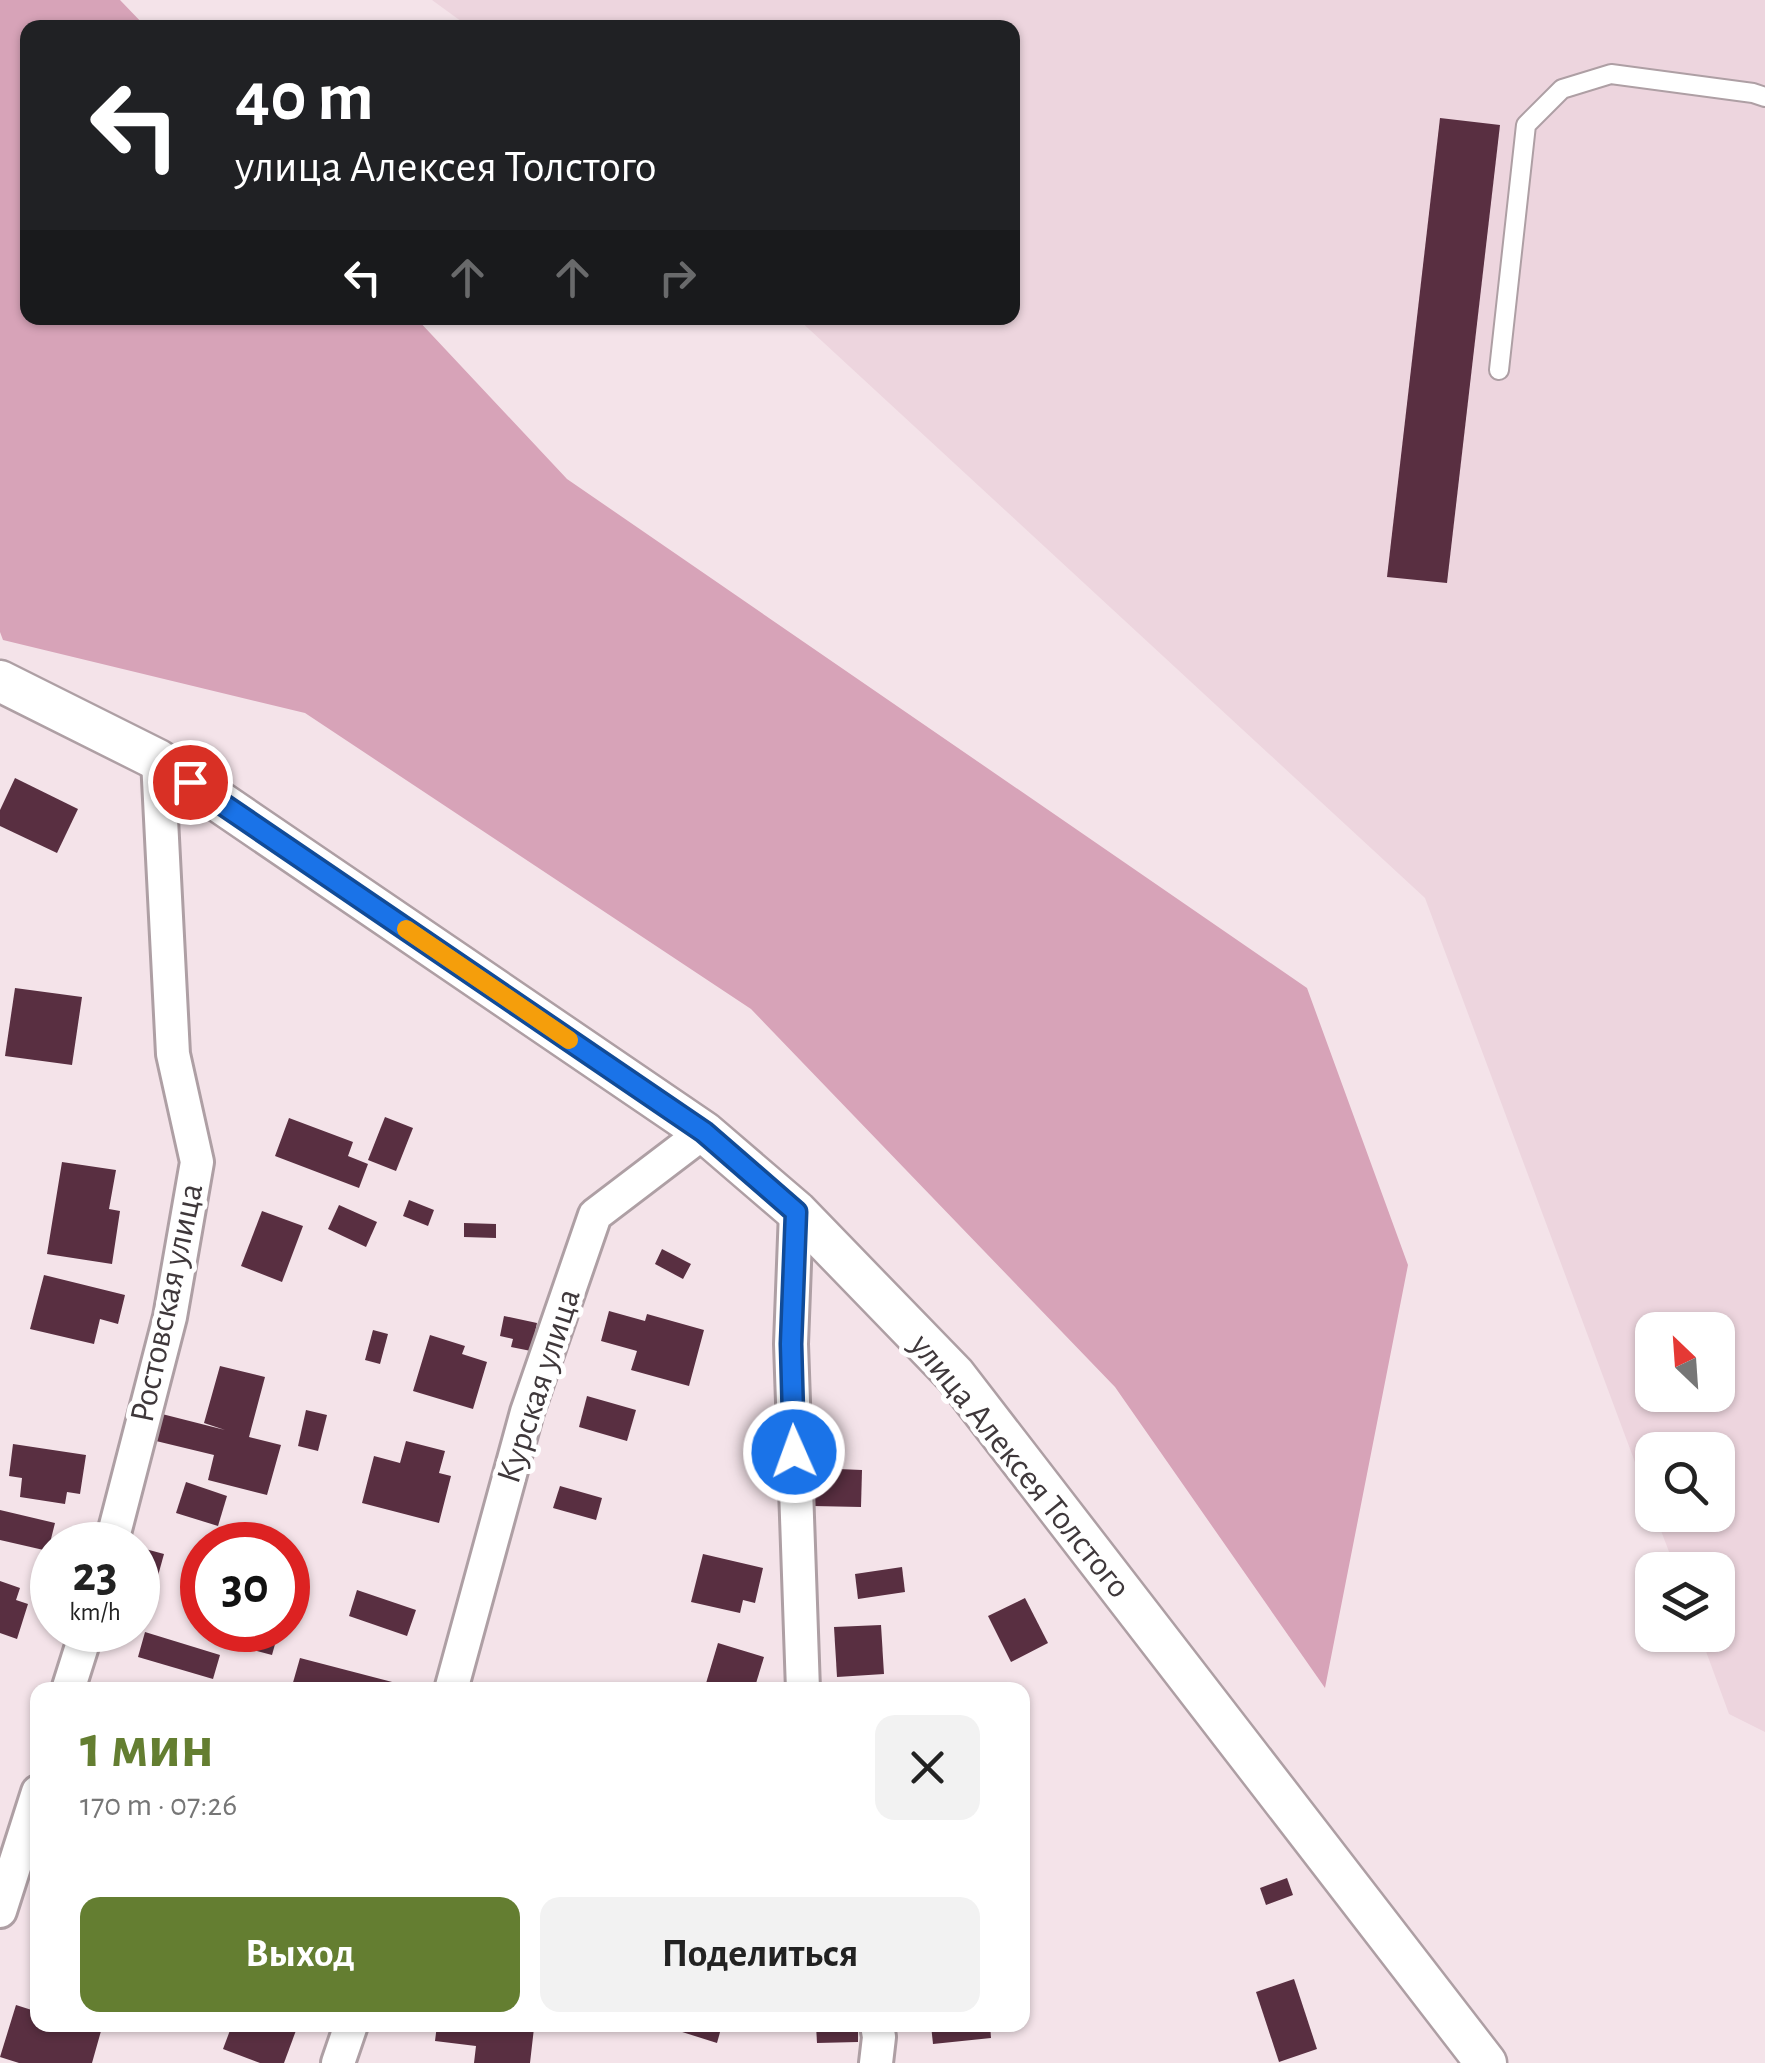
<!DOCTYPE html>
<html lang="ru">
<head>
<meta charset="utf-8">
<style>
	:root { --surface:#fff; --page:#f2f2f2; --text:#222; --muted:#767676; --accent:#647e31 }
	body { margin:0; font-family:"Alegreya Sans",sans-serif; background:var(--page); color:var(--text); height:100vh; display:flex; flex-direction:column; font-size:38px; white-space:nowrap }
	* { box-sizing:border-box; margin:0 }
	p { font-size:32px; color:var(--muted) }
	.icon { flex:none; width:55px; height:55px; fill:none; stroke:currentColor; stroke-width:2; stroke-linecap:round; stroke-linejoin:round }
	.map { position:relative; flex:1; overflow:hidden }
	.side { position:absolute; left:30px; top:1682px; width:1000px; height:350px; display:flex; flex-direction:column; background:var(--surface); border-radius:20px; box-shadow:0 2px 8px #0004 }
	.side>* { flex:none }
	.top-card { position:absolute; left:20px; top:20px; width:1000px; height:305px; border-radius:20px; box-shadow:0 2px 8px #0004; background:#202124; color:#fff; overflow:hidden }
	.needle { width:65px; rotate:335deg }
	.controls { position:absolute; left:1635px; top:1312px; display:grid; gap:20px }
	.controls a { display:grid; place-items:center; width:100px; height:100px; border-radius:20px; background:var(--surface); box-shadow:0 2px 8px #0004; font-size:50px }
	.speed { position:absolute; left:30px; top:1522px; display:flex; gap:20px; font-size:50px; font-weight:700; text-align:center }
	.speed>* { display:grid; place-content:center; width:130px; height:130px; border-radius:50%; background:var(--surface); box-shadow:0 2px 8px #0004; line-height:1 }
	.speed small { font-size:25px; font-weight:400 }
	.speed .limit { border:15px solid #d22; background:#fff; color:#111 }
	.pin { position:absolute; display:grid; place-items:center; width:85px; height:85px; color:#fff; margin:-42px; border:5px solid #fff; border-radius:50%; box-shadow:0 2px 10px #0007 }
	.me { position:absolute; width:110px; margin:-55px; rotate:358deg; stroke-linejoin:round; filter:drop-shadow(0 0 8px #0008) }
	.turn { display:flex; align-items:center; gap:35px; height:210px; padding:0 50px; font-size:45px }
	.turn .icon { width:130px; height:130px; stroke-width:2.5 }
	.turn b { display:block; font-size:70px; line-height:85px }
	.lanes { display:flex; align-items:center; height:95px; padding:0 50px; background:#0003; justify-content:center; gap:50px; direction:ltr }
	.lanes .off { opacity:.35 }
	.round { display:grid; place-items:center; flex:none; width:105px; height:105px; border-radius:20px; background:var(--page) }
	.overview { display:flex; align-items:center; justify-content:space-between; height:170px; padding:0 50px }
	h1 { font-size:60px; font-weight:700; line-height:75px; color:var(--accent) }
	.button { display:flex; gap:20px; margin-top:auto; padding:20px 50px }
	.button a { flex:1; height:115px; border-radius:20px; background:var(--accent); color:#fff; font-size:40px; font-weight:700; line-height:115px; text-align:center }
	.button a+a { background:var(--page); color:var(--text) }
	.map>svg:first-child { display:block }
	.built { fill:#edd5de; fill-rule:evenodd }
	.forest { fill:#d7a3b8 }
	.building { fill:#592f41 }
	.lines { fill:none; stroke-linecap:round; stroke-linejoin:round }
	.service-casing { stroke:#ae9fa4; stroke-width:22 }
	.minor-casing { stroke:#ae9fa4; stroke-width:38 }
	.tertiary-casing { stroke:#ae9fa4; stroke-width:45 }
	.service { stroke:#fff; stroke-width:18 }
	.minor { stroke:#fff; stroke-width:32 }
	.tertiary { stroke:#fff; stroke-width:40 }
	.route-casing { stroke:#114b97; stroke-width:25 }
	.route { stroke:#1a73e8; stroke-width:18 }
	.slow { stroke:#f59e0b; stroke-width:18 }
	.labels { text-anchor:middle; dominant-baseline:central; stroke-width:10; stroke-linejoin:round; paint-order:stroke }
	.street-label { font-size:35px; fill:#3f383b; stroke:#fff }
</style>
</head>
<body>
<div class="map">
<svg width="1765" height="2063" viewBox="0 0 1765 2063">
	<rect width="100%" height="100%" fill="#f4e3e9"/>
	<path class="built" d="M432,0H1765V1732L1729,1714L1700,1635H1718V1570H1676L1655,1515H1718V1450H1652V1508L1425,898L797,318H1012V28L469,27ZM1652,1330H1718V1395H1652Z"/>
	<path class="forest" d="M0,0H120L146,27L28,28V318H416L567,479L1307,988L1408,1265L1325,1688L1115,1387L751,1009L305,713L3,640L0,632Z"/>
	<g class="building">
		<path d="M1440,118L1500,125L1447,583L1387,577Z"/>
		<path d="M15,778L78,809L57,853L0,826V810Z"/>
		<path d="M15,988L82,997L72,1065L5,1056Z"/>
		<path d="M385,1117L413,1128L396,1171L368,1160Z"/>
		<path d="M289,1118L353,1142L348,1156L368,1164L359,1188L275,1156Z"/>
		<path d="M62,1162L116,1170L109,1209L120,1211L112,1264L47,1254Z"/>
		<path d="M409,1200L434,1210L428,1226L403,1216Z"/>
		<path d="M339,1205L377,1222L366,1247L328,1229Z"/>
		<path d="M262,1211L303,1226L282,1282L241,1266Z"/>
		<path d="M464,1223L496,1224V1238L464,1237Z"/>
		<path d="M662,1249L691,1264L683,1279L655,1264Z"/>
		<path d="M44,1275L125,1295L118,1324L100,1319L94,1344L30,1329Z"/>
		<path d="M609,1311L645,1321L647,1314L704,1330L689,1386L631,1370L637,1351L601,1341Z"/>
		<path d="M504,1316L537,1323L531,1351L511,1347L513,1339L500,1336Z"/>
		<path d="M373,1330L388,1334L380,1364L365,1360Z"/>
		<path d="M430,1335L465,1346L462,1354L487,1362L473,1409L413,1391Z"/>
		<path d="M220,1366L265,1377L249,1437L281,1445L267,1495L208,1480L214,1455L156,1441L162,1414L225,1430L204,1423Z"/>
		<path d="M587,1396L636,1410L627,1441L579,1427Z"/>
		<path d="M306,1410L327,1415L318,1451L298,1446Z"/>
		<path d="M406,1441L445,1451L439,1473L451,1476L439,1523L362,1503L374,1456L400,1463Z"/>
		<path d="M13,1444L86,1455L80,1494L67,1492L65,1504L20,1497L22,1478L9,1476Z"/>
		<path d="M814,1468L862,1470L861,1507L813,1506Z"/>
		<path d="M186,1482L227,1496L218,1526L176,1513Z"/>
		<path d="M560,1486L602,1498L596,1520L553,1508Z"/>
		<path d="M0,1510L55,1523L48,1551L0,1540Z"/>
		<path d="M138,1547L164,1554L151,1601L138,1598Z"/>
		<path d="M703,1554L763,1568L755,1603L743,1600L740,1613L691,1602Z"/>
		<path d="M902,1567L905,1592L858,1599L855,1574Z"/>
		<path d="M0,1581L20,1588L16,1600L28,1604L17,1639L0,1633Z"/>
		<path d="M357,1590L416,1610L407,1636L349,1616Z"/>
		<path d="M1025,1598L1048,1643L1011,1662L988,1616Z"/>
		<path d="M881,1625L884,1674L837,1677L834,1627Z"/>
		<path d="M251,1630H279L272,1655L246,1648Z"/>
		<path d="M145,1632L220,1655L213,1679L138,1657Z"/>
		<path d="M718,1643L764,1657L754,1690H704Z"/>
		<path d="M300,1658L396,1683L394,1690H305L292,1686Z"/>
		<path d="M1287,1878L1293,1895L1266,1905L1260,1888Z"/>
		<path d="M1294,1979L1317,2049L1279,2062L1256,1992Z"/>
		<path d="M16,2005L38,2012V2025H83L101,2031L92,2063H19L0,2057Z"/>
		<path d="M232,2025H298L284,2063H260L223,2049Z"/>
		<path d="M437,2025H530L534,2028L530,2063H474L476,2046L435,2041Z"/>
		<path d="M660,2025H722L717,2043Z"/>
		<path d="M816,2025H858V2042L817,2043Z"/>
		<path d="M931,2025H990L991,2038L933,2044Z"/>
	</g>
	<g class="lines">
		<g class="service-casing">
			<path id="service" d="M1499,370L1526,125L1562,89L1611,74L1753,93L1765,97"/>
		</g>
		<g class="minor-casing">
			<g id="minor">
				<path d="M796,1211L791,1344L803,1690"/>
				<path d="M111,1545L170,1317L197,1162L173,1054L158,760"/>
				<path d="M68,1690L87,1630"/>
				<path d="M451,1690L527,1412L595,1215L704,1132"/>
				<path d="M0,1911L38,1792"/>
				<path d="M338,2063L351,2025"/>
				<path d="M876,2063L879,2037L877,2025"/>
			</g>
		</g>
		<g class="tertiary-casing">
			<path id="tertiary" d="M0,681L158,760L704,1132L796,1211L955,1375L1486,2063"/>
		</g>
		<use href="#service" class="service"/>
		<use href="#minor" class="minor"/>
		<use href="#tertiary" class="tertiary"/>
	</g>
	<g class="lines">
		<g class="route-casing">
			<path id="route" d="M190,782L704,1132L796,1212L791,1344L794,1452"/>
		</g>
		<use href="#route" class="route"/>
		<path class="slow" d="M406,929L569,1040"/>
	</g>
	<g class="labels">
		<g class="street-label">
			<text transform="translate(167 1303) rotate(-78)">Ростовская улица</text>
			<text transform="translate(539 1386) rotate(-72)">Курская улица</text>
			<text transform="translate(1020 1466) rotate(51)">улица Алексея Толстого</text>
		</g>
	</g>
</svg>
<div class="controls">
<a><svg class="needle" viewBox="-14 -14 28 28"><path d="M0-13l5 13h-10z" fill="#e53935"/><path d="M0 13l5-13h-10z" fill="#767676"/></svg></a>
<a><svg class="icon" aria-label="search" viewBox="0 0 24 24"><circle cx="10" cy="10" r="6"/><path d="M15 15l6 6"/></svg></a>
<a><svg class="icon" aria-label="layers" viewBox="0 0 24 24"><path d="M12 4l9 5-9 5-9-5zM3 14l9 5 9-5"/></svg></a>
</div>
<div class="speed"><div>23<small>km/h</small></div><div class="limit">30</div></div>
<div class="pin" style="left:190px;top:782px;background:#d93025"><svg class="icon" aria-label="arrive" viewBox="0 0 24 24"><path d="M6 21V4h12l-3 4 3 4H6"/></svg></div>
<svg class="me" style="left:794px;top:1452px" viewBox="-20 -20 40 40"><circle r="17" fill="#1a73e8" stroke="#fff" stroke-width="3"/><path d="M0-11L8 9 0 5-8 9z" fill="#fff"/></svg>
<div class="top-card">
<div class="turn"><svg class="icon" aria-label="left" viewBox="0 0 24 24"><path d="M17 20v-9H6M10 6l-5 5 5 5"/></svg><div><b>40 m</b>улица Алексея Толстого</div></div>
<div class="lanes"><svg class="icon" aria-label="left" viewBox="0 0 24 24"><path d="M17 20v-9H6M10 6l-5 5 5 5"/></svg><svg class="icon off" aria-label="ahead" viewBox="0 0 24 24"><path d="M12 20V5M6 11l6-6 6 6"/></svg><svg class="icon off" aria-label="ahead" viewBox="0 0 24 24"><path d="M12 20V5M6 11l6-6 6 6"/></svg><svg class="icon off" aria-label="right" viewBox="0 0 24 24"><path d="M7 20v-9h11M14 6l5 5-5 5"/></svg></div>
</div>
<section class="side">
<div class="overview"><div><h1>1 мин</h1><p>170 m · 07:26</p></div><a class="round"><svg class="icon" aria-label="close" viewBox="0 0 24 24"><path d="M6 6l12 12M18 6L6 18"/></svg></a></div>
<div class="button"><a>Выход</a><a>Поделиться</a></div>
</section>
</div>
</body>
</html>
